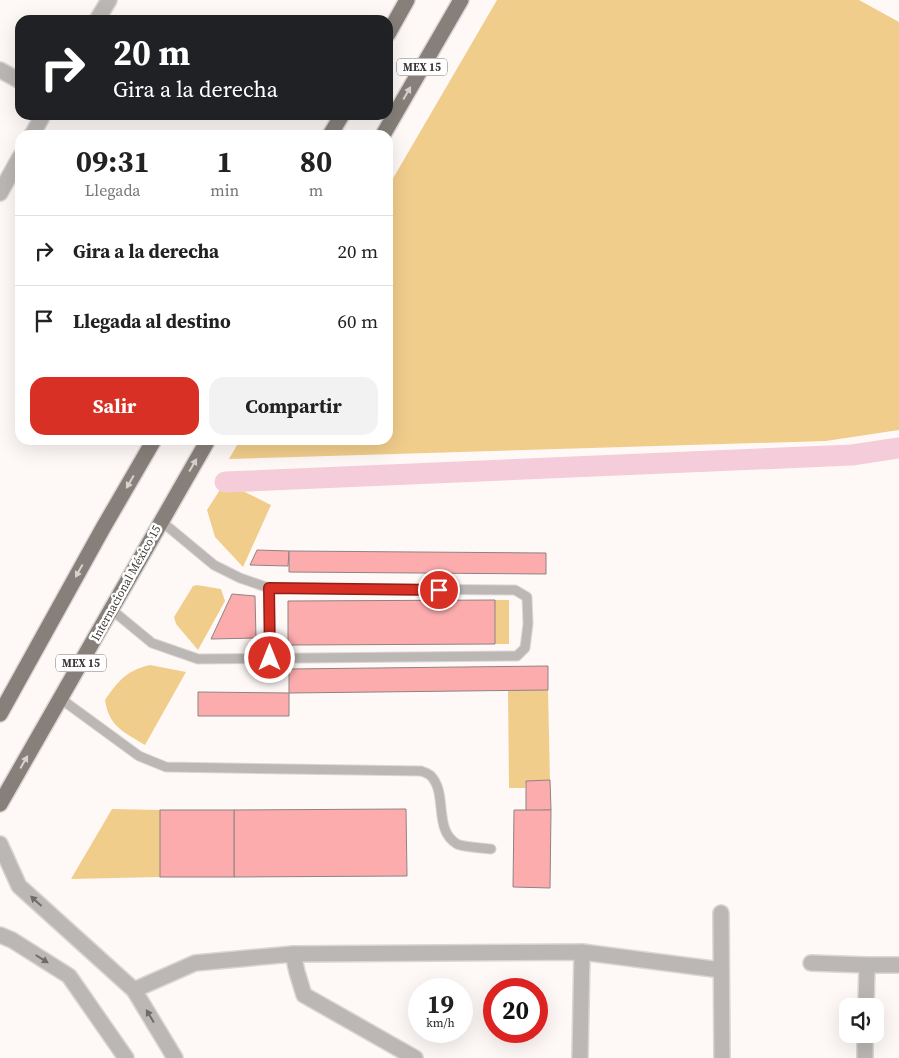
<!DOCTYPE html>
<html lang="es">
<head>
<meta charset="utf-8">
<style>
	:root { --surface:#fff; --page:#f2f2f2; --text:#222; --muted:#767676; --line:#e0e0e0; --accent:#d93025 }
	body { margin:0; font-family:"Source Serif 4",serif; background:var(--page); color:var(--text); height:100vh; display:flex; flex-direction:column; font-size:19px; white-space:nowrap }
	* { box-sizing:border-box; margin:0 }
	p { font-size:16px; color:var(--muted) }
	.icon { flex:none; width:28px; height:28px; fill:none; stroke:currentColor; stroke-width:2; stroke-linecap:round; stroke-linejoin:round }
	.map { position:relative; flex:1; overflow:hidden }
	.drawer { position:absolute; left:15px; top:130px; width:378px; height:315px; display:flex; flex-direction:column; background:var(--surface); border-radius:15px; box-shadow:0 5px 20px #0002 }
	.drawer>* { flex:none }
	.banner { position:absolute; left:15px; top:15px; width:378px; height:105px; border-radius:15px; box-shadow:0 5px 20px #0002; background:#202124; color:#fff; overflow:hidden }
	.tools { position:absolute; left:839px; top:998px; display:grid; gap:10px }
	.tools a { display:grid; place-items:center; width:45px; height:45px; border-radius:10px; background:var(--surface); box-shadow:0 5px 20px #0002; font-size:25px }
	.speed { position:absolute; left:408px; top:978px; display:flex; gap:10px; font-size:25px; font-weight:700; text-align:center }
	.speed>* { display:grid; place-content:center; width:65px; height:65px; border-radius:50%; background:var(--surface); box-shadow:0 5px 20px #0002; line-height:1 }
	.speed small { font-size:12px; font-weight:400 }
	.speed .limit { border:8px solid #d22; background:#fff; color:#111 }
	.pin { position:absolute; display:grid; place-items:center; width:42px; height:42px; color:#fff; margin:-21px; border:2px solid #fff; border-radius:50%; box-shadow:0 1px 5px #0007 }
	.me { position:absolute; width:55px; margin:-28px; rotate:0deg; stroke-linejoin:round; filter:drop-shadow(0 0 4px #0008) }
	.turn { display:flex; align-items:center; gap:18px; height:105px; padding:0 15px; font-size:22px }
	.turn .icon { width:65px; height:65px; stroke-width:2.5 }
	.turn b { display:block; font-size:35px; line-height:42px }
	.eta { display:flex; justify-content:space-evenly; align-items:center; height:85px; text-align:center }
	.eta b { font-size:30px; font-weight:700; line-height:35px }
	.action { display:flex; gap:10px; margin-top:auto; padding:10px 15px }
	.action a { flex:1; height:58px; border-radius:15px; background:var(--accent); color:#fff; font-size:20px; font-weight:700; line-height:58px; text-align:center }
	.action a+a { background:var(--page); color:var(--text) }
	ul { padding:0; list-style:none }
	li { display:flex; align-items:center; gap:15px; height:70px; padding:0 15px; border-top:1px solid var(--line) }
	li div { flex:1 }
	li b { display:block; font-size:19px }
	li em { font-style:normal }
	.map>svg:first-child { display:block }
	.green { fill:#f1cd8b }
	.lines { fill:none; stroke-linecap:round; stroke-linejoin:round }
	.canal { stroke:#f5cdda; stroke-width:21 }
	.building { fill:#fdacae; stroke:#8e8382 }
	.service-casing { stroke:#dbd6d4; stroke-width:11 }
	.minor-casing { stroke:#dbd6d4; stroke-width:18 }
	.primary-casing { stroke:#dbd6d4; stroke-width:18 }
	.service { stroke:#bbb7b4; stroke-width:9 }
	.minor { stroke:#bbb7b4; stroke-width:15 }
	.primary { stroke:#867f7a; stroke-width:15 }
	.oneway { fill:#d5d2d0 }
	.oneway2 { fill:#6f6b69 }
	.route-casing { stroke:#8d1f18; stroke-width:12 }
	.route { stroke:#d93025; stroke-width:9 }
	.labels { text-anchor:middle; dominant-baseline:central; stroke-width:5; stroke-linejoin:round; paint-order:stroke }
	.shield { fill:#fff; stroke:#777473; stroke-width:1 }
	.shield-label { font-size:11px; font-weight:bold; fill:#3d3837 }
	.street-label { font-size:12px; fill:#3d3837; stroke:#fff }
</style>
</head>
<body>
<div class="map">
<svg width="899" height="1058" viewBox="0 0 899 1058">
	<rect width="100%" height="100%" fill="#fef9f7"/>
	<g class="green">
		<path d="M497,0H859L899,22V430L826,441L229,459L240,440H388V187Z"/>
		<path d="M225,482L271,505L243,567L215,537L207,510Z"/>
		<path d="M197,585L221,589L225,601L198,650L176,624L174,617L193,586Z"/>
		<rect x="495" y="600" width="14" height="44"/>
		<path d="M150,665L186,672L145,745C124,732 109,727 105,700C118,681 127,670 150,665Z"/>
		<path d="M508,690H548L550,780L526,781L525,788H509Z"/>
		<path d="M112,809L160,810V877L71,879Z"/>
	</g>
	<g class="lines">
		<path class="canal" d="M225,482L852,455L899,448"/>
	</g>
	<g class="building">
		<path d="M257,550L289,551L288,566L250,565Z"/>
		<path d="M289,551L546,553V574L289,572Z"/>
		<path d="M232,594L255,596L256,638L211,639Z"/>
		<path d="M495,600V644L288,645V601Z"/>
		<path d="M548,666V690L289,693V669Z"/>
		<path d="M198,692L289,693V716H198Z"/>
		<path d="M550,780L551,810L526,811V781Z"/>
		<path d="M406,809L407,876L234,877V810Z"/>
		<rect x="160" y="810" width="74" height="67"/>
		<path d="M514,810H551L550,888L513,887Z"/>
	</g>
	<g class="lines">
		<g class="service-casing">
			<g id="service">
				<path d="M269,588L270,658"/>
				<path d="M112,610L152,643L198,659L517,656L525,648L528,624L527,597L515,590L269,588L240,578L214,565L161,521"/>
				<path d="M61,699L139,756L166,767L421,771C424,772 429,774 431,776C448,794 433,830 457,844C463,847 483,848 491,849"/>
			</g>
		</g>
		<g class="minor-casing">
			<g id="minor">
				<path d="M97,20L109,0"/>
				<path d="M0,70L20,81"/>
				<path d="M32,135L43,115"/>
				<path d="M0,193L20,157"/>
				<path d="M0,844L19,886L134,990L175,1058"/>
				<path d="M721,913L722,1058"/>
				<path d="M0,935L12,940L69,976L126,1058"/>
				<path d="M293,954L297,972L304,995L415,1058"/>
				<path d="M811,963L867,965L866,1006"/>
				<path d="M867,965H899"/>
				<path d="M134,990L195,963L293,954L582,952L721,970"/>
				<path d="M580,1058L582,952"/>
				<path d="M865,1058V1034"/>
			</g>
		</g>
		<g class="primary-casing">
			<g id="primary">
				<path d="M388,34L407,0"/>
				<path d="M330,135L342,115"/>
				<path d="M383,135L461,0"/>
				<path d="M0,714L103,528L154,440"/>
				<path d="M0,804L208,440"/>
			</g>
		</g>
		<use href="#service" class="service"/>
		<use href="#minor" class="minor"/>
		<use href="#primary" class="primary"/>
	</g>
	<defs><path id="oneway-solid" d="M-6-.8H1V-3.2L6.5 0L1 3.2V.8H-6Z" transform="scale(1.25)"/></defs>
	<g class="oneway">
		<use href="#oneway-solid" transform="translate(407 93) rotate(-60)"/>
		<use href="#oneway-solid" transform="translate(193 465) rotate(-60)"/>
		<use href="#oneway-solid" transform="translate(130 482) rotate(120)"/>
		<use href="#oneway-solid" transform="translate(79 571) rotate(119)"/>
		<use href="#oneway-solid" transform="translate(24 762) rotate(-60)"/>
	</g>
	<g class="oneway2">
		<use href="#oneway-solid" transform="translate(36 901) rotate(-138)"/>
		<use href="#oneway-solid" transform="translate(42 959) rotate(32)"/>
		<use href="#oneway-solid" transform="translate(150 1016) rotate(-121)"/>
	</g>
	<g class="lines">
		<g class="route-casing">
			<path id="route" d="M270,658L269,588L439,590"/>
		</g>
		<use href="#route" class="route"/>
	</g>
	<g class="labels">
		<g class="shield">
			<rect x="397" y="58.5" width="50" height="17" rx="4"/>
			<rect x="56" y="654.5" width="50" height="17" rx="4"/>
		</g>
		<g class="shield-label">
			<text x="422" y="67">MEX 15</text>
			<text x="81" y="663">MEX 15</text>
		</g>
		<g class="street-label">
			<text transform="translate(126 583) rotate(-61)">Internacional México 15</text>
		</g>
	</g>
</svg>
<div class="tools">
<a><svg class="icon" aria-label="sound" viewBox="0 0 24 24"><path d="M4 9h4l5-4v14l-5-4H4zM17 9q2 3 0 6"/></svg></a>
</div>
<div class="speed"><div>19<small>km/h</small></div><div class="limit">20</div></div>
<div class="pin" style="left:439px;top:590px;background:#d93025"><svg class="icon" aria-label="arrive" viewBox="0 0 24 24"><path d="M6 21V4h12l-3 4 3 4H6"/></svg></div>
<svg class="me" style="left:270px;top:658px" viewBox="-20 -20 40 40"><circle r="17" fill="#d93025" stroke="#fff" stroke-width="3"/><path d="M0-11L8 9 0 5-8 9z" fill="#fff"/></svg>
<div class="banner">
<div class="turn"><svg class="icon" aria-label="right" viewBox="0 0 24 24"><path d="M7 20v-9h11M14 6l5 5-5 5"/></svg><div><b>20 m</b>Gira a la derecha</div></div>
</div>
<section class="drawer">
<div class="eta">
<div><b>09:31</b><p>Llegada</p></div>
<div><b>1</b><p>min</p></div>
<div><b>80</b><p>m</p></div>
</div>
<ul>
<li><svg class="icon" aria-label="right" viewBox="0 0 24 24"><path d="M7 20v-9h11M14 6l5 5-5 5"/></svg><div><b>Gira a la derecha</b></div><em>20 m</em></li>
<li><svg class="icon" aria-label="arrive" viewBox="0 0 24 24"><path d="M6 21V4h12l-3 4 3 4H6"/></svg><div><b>Llegada al destino</b></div><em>60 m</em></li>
</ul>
<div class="action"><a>Salir</a><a>Compartir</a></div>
</section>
</div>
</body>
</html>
